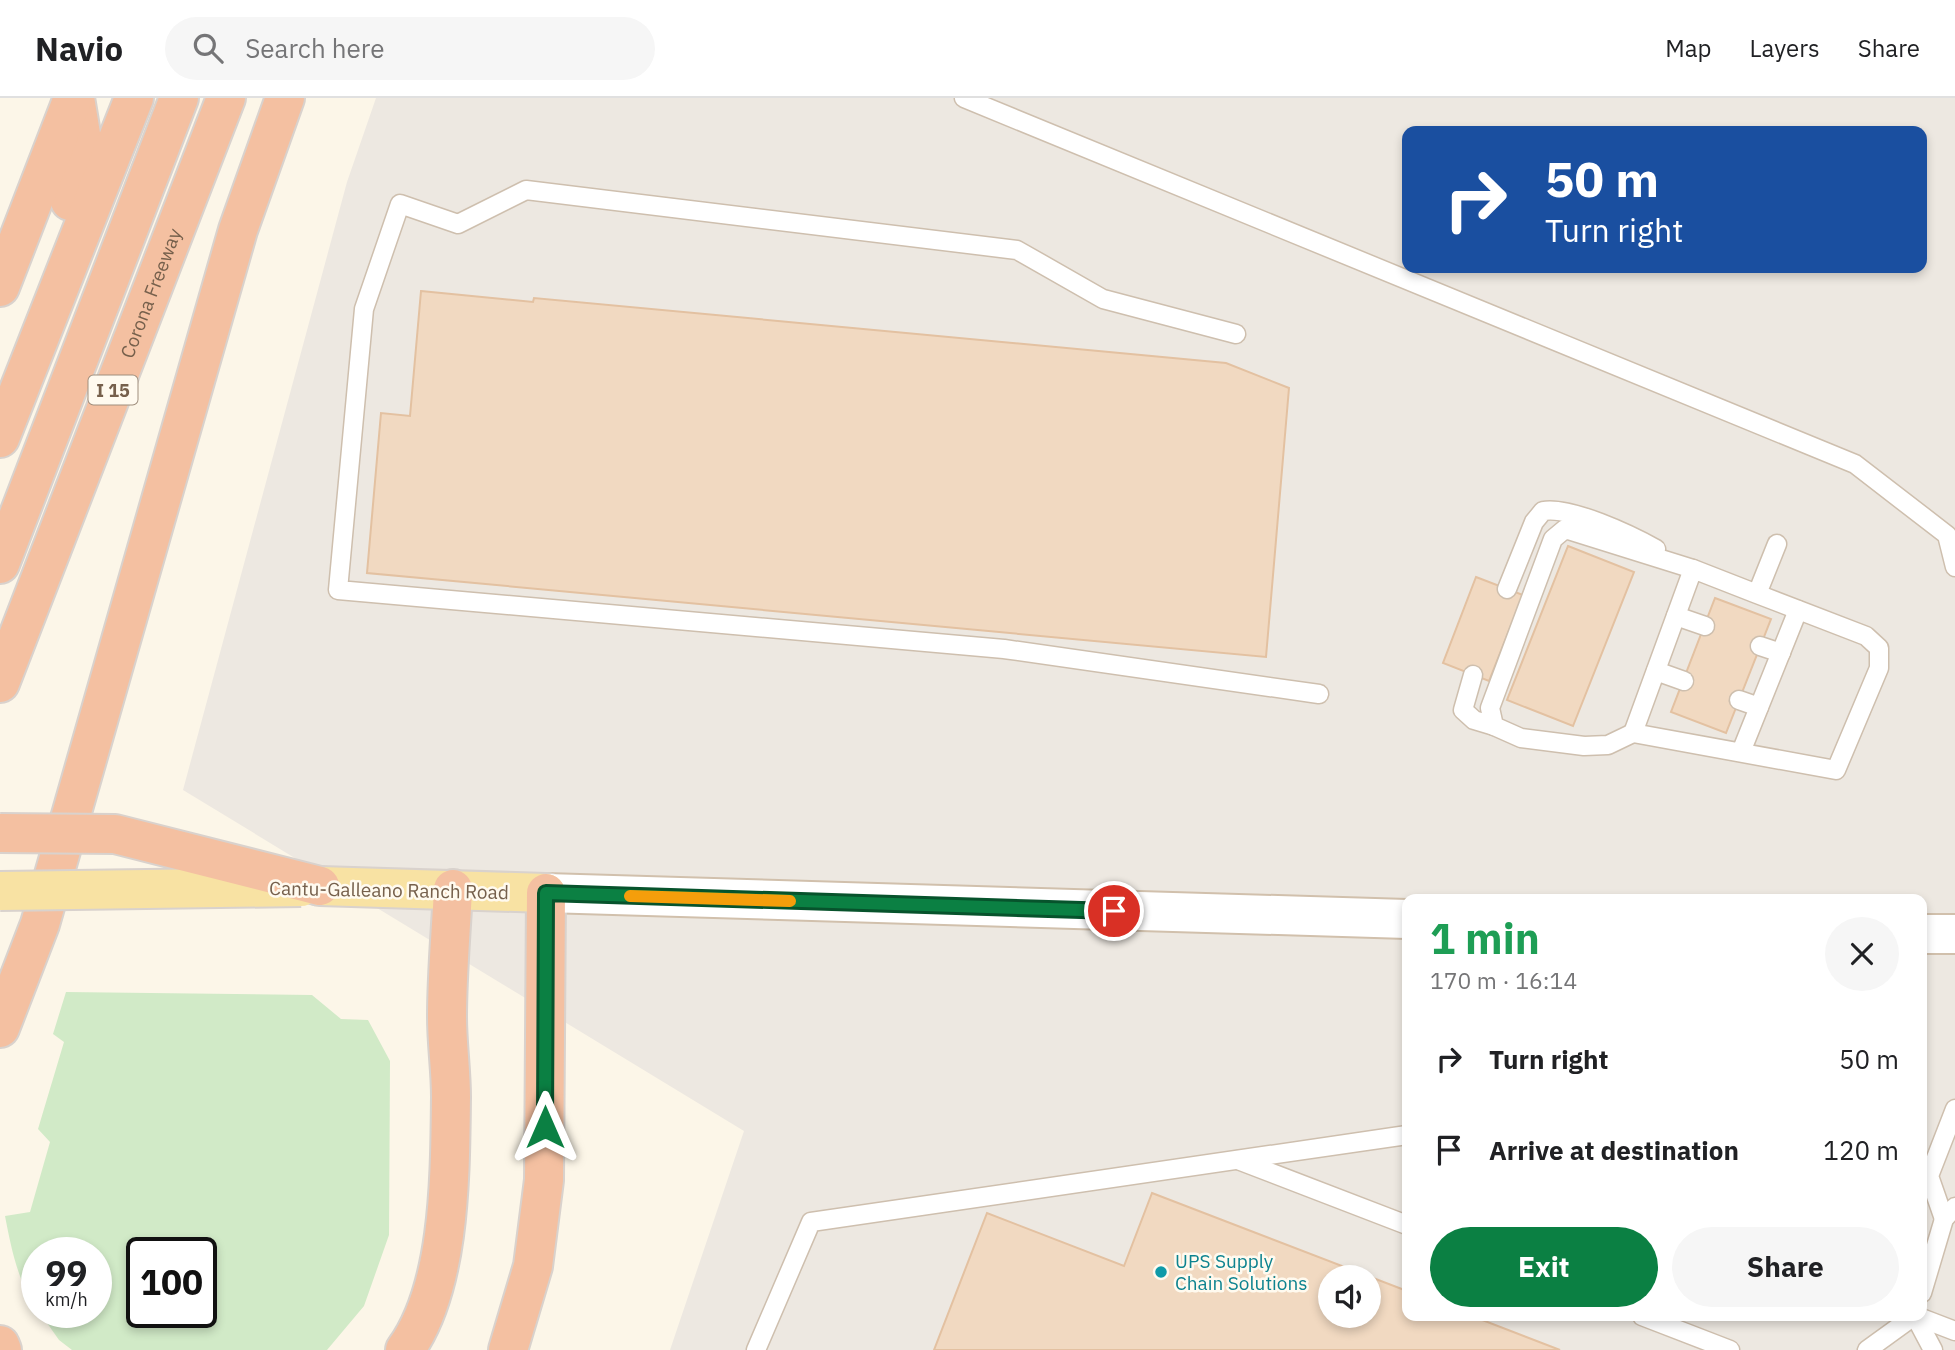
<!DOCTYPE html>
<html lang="en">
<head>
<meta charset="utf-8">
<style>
	:root { --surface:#fff; --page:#f6f6f6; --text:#202124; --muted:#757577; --line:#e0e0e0; --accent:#0b8043 }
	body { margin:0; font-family:"IBM Plex Sans",sans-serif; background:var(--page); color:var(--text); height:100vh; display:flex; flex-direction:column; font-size:26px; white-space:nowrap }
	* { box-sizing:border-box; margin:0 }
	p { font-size:23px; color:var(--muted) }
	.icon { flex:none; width:38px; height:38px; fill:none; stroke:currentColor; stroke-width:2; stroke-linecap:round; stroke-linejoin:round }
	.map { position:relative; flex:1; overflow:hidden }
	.sheet { position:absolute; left:1402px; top:796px; width:525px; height:427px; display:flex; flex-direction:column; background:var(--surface); border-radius:14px; box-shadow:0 4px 10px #0003 }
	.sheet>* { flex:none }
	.top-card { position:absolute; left:1402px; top:28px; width:525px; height:147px; border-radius:14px; box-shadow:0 4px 10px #0003; background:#1a4fa0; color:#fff; overflow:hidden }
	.controls { position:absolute; left:1318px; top:1167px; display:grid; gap:14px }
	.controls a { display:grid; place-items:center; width:63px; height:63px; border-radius:50%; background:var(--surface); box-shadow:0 4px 10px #0003; font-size:35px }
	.speed { position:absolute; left:21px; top:1139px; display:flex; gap:14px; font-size:35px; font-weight:700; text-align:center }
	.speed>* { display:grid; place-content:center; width:91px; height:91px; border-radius:50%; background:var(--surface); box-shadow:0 4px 10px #0003; line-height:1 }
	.speed small { font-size:18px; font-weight:400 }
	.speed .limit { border:4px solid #111; border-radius:10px; background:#fff; color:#111 }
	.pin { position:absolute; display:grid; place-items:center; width:60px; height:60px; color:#fff; margin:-30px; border:4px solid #fff; border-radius:50%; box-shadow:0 2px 7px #0007 }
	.me { position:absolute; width:77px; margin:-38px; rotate:0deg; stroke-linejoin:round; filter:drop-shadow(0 0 5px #0008) }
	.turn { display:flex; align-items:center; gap:24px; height:147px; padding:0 28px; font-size:32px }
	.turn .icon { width:91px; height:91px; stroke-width:2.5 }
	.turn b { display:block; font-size:49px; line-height:60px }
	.round { display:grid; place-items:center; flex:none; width:74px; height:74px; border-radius:37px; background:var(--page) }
	.head { display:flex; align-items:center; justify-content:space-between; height:119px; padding:0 28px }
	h1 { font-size:42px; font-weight:700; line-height:52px; color:#1e9e55 }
	.cta { display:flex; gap:14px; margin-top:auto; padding:14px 28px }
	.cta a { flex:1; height:80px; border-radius:42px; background:var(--accent); color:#fff; font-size:28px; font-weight:700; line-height:80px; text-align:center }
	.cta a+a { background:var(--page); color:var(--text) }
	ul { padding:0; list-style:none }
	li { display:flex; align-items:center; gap:21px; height:91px; padding:0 28px }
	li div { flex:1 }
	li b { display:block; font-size:26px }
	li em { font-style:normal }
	header { display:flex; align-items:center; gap:42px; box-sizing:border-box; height:98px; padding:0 35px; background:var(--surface); border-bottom:2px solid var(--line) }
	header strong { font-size:33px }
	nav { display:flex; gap:38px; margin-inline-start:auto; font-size:24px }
	.search { width:490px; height:63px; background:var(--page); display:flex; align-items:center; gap:18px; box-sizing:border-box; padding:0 24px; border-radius:38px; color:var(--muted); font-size:26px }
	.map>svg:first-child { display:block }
	.industrial { fill:#ede8e1; fill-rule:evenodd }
	.green { fill:#d1eac7; fill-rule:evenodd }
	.building { fill:#f1d9c1; stroke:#e3c1a1; stroke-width:2; fill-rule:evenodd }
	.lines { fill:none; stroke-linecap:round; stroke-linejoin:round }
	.service-casing { stroke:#cebfae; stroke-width:21 }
	.secondary-casing { stroke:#d1c0ac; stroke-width:42 }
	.primary-casing { stroke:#d9d2cd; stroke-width:42 }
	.motorway-casing { stroke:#d9d2cd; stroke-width:42 }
	.service { stroke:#fff; stroke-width:18 }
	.secondary { stroke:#fff; stroke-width:38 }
	.primary { stroke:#f8e2a3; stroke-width:38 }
	.motorway { stroke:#f4c0a1; stroke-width:38 }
	.primary-bridge-casing { stroke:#d9d2cd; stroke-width:42; stroke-linecap:butt }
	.motorway-bridge-casing { stroke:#d9d2cd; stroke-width:42; stroke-linecap:butt }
	.primary-bridge { stroke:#f8e2a3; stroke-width:38 }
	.motorway-bridge { stroke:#f4c0a1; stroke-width:38 }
	.route-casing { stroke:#07532c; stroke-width:18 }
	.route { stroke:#0b8043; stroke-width:12 }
	.slow { stroke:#f59e0b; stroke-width:12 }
	.culture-dot { fill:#0f9aa8; stroke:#fffaef; stroke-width:2.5 }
	.labels { text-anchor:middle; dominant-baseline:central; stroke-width:5; stroke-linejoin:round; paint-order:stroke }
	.shield { fill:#fffaef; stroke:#9f8e7d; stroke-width:2 }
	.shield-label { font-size:18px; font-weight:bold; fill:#76604c }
	.street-label { font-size:19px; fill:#76604c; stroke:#fffaef }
	.culture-label { font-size:19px; fill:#0d838f; stroke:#fffaef; text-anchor:start }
</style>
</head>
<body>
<header>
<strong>Navio</strong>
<div class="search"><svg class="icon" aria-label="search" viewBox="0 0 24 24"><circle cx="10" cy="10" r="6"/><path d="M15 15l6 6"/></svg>Search here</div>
<nav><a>Map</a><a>Layers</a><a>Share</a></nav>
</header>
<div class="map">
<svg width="1955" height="1252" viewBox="0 0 1955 1252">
	<rect width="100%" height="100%" fill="#fcf6e8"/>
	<path class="industrial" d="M376,0H1955V1252H670L744,1033L183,692L347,84ZM1407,33H1922V170H1407ZM1407,802H1922V1218H1407ZM1330,1180H1368V1218H1330Z"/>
	<path class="green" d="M66,894L312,897L341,921L368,922L390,963L389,1137L364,1208L327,1252H72L59,1242L40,1215L96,1214V1155H37V1211C18,1185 11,1149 5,1118L30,1114L50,1044L38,1031L64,944L53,936ZM142,1155H201V1214H142Z"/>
	<g class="building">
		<path d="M421,193L533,204L534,200L1226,265L1289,290L1266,559L367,475L381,315L410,318Z"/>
		<path d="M1568,448L1634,474L1573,628L1507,602Z"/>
		<path d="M1476,479L1523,497L1489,583L1443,565Z"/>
		<path d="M1715,500L1771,521L1726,635L1671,614Z"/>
		<path d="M1152,1095L1407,1193V1218H1472L1560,1252H934L987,1115L1124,1168ZM1330,1180H1368V1218H1330Z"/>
	</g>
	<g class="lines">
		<g class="service-casing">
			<g id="service">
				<path d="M964,0L1855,366L1947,437L1955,469"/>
				<path d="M1236,236L1103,201L1017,152L526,92L458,126L400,106L364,211L338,492L1004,551L1319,596"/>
				<path d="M1507,491L1534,424L1543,413C1570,408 1631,437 1656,451"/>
				<path d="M1757,496L1693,471L1633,635L1836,672L1879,570V550L1866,538L1757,496L1777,446"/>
				<path d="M1676,518L1705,528"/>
				<path d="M1760,548L1781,555"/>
				<path d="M1656,573L1684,583"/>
				<path d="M1473,577L1463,612L1474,622L1494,628"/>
				<path d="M1739,602L1759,609"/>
				<path d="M1633,635L1608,647L1584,648L1521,640L1494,628L1490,610L1553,441L1565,431L1693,471"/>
				<path d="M1741,654L1798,512"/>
				<path d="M1238,1062L1407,1127"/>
				<path d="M1944,1121L1929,1078L1955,1011"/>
				<path d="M1922,1195L1944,1121L1955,1109"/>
				<path d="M1642,1218L1730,1252"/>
				<path d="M1915,1218L1933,1252"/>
				<path d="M1916,1218L1955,1233"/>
				<path d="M756,1252L811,1124L1407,1037"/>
				<path d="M1867,1252L1914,1218"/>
			</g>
		</g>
		<g class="secondary-casing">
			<g id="secondary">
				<path d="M546,795L1407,821"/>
				<path d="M1922,836H1955"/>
			</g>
		</g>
		<g class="primary-casing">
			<path id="primary" d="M320,788L546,795"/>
		</g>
		<g class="motorway-casing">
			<g id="motorway">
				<path d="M70,103L84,54L75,0"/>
				<path d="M0,189L73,0"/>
				<path d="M0,340L134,0"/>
				<path d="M0,466L179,0"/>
				<path id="s1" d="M0,585L226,0"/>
				<path d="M0,930L40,826L238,132L285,0"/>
				<path d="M0,1247L2,1252"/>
				<path d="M405,1252C451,1189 450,1075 451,999C451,972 447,946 447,919C447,876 451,834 453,791"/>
				<path d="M508,1252L533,1168L544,1082L546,795"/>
			</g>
		</g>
		<use href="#service" class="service"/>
		<use href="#secondary" class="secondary"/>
		<use href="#primary" class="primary"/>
		<use href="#motorway" class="motorway"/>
		<g class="primary-bridge-casing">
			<path id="primary-bridge" d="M0,793L301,789"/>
		</g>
		<g class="motorway-bridge-casing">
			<path id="motorway-bridge" d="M0,735L115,736L320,788"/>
		</g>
		<use href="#primary-bridge" class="primary-bridge"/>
		<use href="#motorway-bridge" class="motorway-bridge"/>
	</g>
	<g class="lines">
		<g class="route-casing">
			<path id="route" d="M545,1029L546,795L1114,813"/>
		</g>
		<use href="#route" class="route"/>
		<path class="slow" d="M630,798L790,803"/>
	</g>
	<circle class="culture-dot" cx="1161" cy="1174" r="7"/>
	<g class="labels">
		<rect class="shield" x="88.5" y="277.5" width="49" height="29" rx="5"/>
		<g class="shield-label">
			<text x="113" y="292">I 15</text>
		</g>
		<g class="street-label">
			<text stroke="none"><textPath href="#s1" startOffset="418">Corona Freeway</textPath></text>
			<text transform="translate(389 792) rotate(1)">Cantu-Galleano Ranch Road</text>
		</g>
		<g class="culture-label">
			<text x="1175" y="1163">UPS Supply<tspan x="1175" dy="22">Chain Solutions</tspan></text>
		</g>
	</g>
</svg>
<div class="controls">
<a><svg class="icon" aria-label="sound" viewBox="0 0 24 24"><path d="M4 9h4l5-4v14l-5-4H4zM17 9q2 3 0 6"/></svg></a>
</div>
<div class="speed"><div>99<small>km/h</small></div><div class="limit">100</div></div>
<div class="pin" style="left:1114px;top:813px;background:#d93025"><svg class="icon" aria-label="arrive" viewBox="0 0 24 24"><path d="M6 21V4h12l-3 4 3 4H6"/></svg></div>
<svg class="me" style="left:545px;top:1029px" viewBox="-20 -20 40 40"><path d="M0-17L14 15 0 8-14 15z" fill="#0b8043" stroke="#fff" stroke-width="4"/></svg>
<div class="top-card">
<div class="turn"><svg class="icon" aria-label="right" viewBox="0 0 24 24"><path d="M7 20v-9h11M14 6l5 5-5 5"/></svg><div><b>50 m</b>Turn right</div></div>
</div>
<section class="sheet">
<div class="head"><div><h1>1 min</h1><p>170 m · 16:14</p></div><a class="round"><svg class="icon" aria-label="close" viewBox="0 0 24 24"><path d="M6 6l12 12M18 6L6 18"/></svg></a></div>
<ul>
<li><svg class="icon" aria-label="right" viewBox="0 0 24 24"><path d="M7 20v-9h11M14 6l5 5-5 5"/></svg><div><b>Turn right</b></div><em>50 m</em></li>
<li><svg class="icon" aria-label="arrive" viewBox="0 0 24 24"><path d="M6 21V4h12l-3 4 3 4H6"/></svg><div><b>Arrive at destination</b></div><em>120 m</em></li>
</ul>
<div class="cta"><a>Exit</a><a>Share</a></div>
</section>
</div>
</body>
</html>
